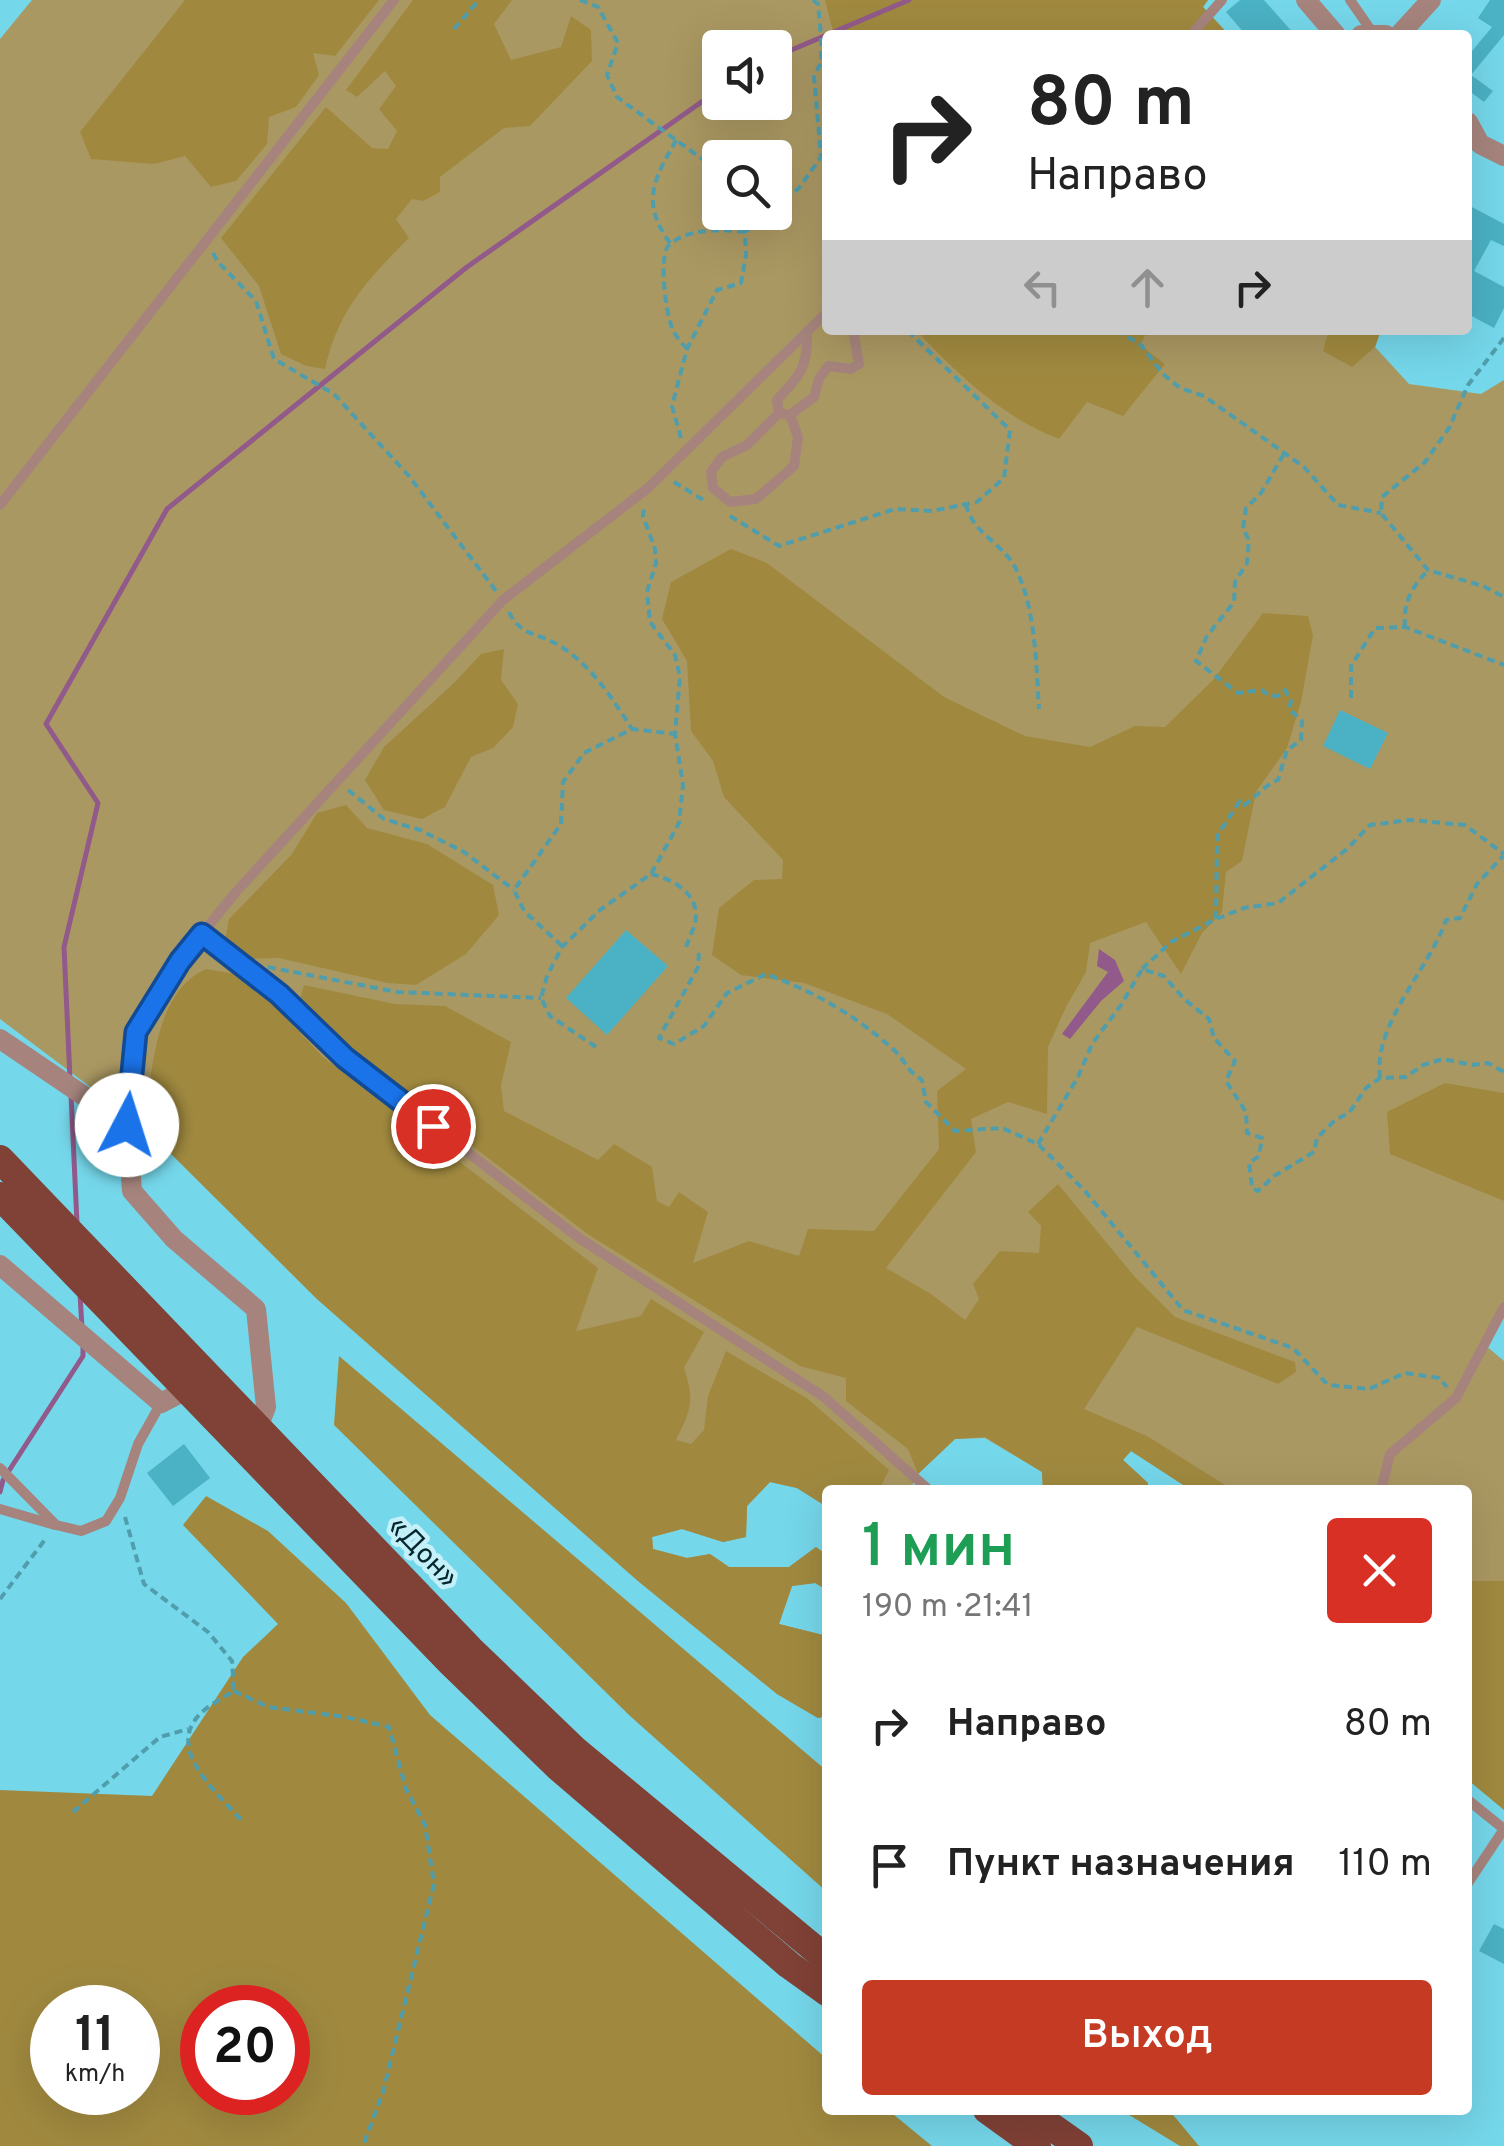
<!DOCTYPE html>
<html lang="ru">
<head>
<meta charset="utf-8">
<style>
	:root { --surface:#fff; --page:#f6f6f6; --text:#222; --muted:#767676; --accent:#c53a23 }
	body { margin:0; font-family:Overpass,sans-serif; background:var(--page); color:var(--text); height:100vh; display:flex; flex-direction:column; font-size:38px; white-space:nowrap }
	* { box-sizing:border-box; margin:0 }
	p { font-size:32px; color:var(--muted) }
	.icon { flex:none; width:55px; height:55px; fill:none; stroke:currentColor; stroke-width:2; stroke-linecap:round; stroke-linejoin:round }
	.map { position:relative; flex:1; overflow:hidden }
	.side { position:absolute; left:822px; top:1485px; width:650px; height:630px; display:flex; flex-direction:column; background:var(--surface); border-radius:10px; box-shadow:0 10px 40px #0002 }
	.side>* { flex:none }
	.hud { position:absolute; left:822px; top:30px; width:650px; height:305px; border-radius:10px; box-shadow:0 10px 40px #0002; background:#fff; color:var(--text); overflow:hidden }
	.tools { position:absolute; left:702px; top:30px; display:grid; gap:20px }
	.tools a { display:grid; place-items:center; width:90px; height:90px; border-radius:10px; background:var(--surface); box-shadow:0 10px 40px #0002; font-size:50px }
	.speed { position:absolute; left:30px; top:1985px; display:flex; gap:20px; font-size:50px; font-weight:700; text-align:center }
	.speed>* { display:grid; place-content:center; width:130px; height:130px; border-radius:50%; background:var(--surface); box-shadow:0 10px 40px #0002; line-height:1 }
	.speed small { font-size:25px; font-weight:400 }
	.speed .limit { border:15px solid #d22; background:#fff; color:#111 }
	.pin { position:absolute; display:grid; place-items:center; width:85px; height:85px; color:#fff; margin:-42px; border:5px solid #fff; border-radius:50%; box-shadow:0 2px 10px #0007 }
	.me { position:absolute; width:110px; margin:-55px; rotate:5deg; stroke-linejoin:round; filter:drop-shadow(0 0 8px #0008) }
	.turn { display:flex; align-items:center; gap:35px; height:210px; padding:0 40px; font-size:45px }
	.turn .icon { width:130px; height:130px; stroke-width:2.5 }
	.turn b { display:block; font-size:70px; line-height:85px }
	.lanes { display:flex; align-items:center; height:95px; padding:0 40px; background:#0003; justify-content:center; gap:50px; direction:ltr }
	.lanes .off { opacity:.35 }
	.round { display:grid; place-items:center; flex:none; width:105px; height:105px; border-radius:10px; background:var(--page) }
	.headline { display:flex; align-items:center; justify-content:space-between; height:170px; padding:0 40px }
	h1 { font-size:60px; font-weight:600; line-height:75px; color:#1e9e55 }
	.cta { display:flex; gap:20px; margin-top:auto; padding:20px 40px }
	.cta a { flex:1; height:115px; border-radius:10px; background:var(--accent); color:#fff; font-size:40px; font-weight:600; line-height:115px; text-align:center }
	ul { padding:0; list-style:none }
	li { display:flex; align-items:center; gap:30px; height:140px; padding:0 40px }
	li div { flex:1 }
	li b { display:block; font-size:38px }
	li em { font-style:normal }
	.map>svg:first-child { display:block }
	.green { fill:#aa9862; fill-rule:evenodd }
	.forest { fill:#a0893f; fill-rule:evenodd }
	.water { fill:#915a8a }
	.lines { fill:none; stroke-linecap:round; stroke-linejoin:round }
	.stream { stroke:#915a8a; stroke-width:5 }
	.building { fill:#4bb1c4 }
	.path { stroke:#509dac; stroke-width:4; stroke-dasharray:8 5; stroke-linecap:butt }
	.service { stroke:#a6847d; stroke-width:10 }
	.minor { stroke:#a6847d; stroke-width:20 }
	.trunk { stroke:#804136; stroke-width:28 }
	.route-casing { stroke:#114b97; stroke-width:25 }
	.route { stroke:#1a73e8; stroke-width:18 }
	.labels { text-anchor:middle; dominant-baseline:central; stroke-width:9; stroke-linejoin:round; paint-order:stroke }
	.street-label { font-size:28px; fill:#05262c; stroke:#c3f0f9 }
</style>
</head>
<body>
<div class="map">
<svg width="1504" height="2146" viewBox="0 0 1504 2146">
	<rect width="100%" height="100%" fill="#75d7ea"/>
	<path class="green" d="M32,0H1208L1203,7L1229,35H828V330H1381L1375,347L1409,384L1481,394L1504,380V1307L1485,1345L1504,1361V1581H1468V1490H1191L1131,1451L1123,1460L1148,1483L1147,1490H1043L1042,1472L985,1438L955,1439L918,1474L910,1490H828L827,1507L797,1488L770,1482L747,1506L746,1537L723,1542L682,1529L652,1537L653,1549L687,1558L710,1554L729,1567H789L816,1547L827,1555V1590L815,1583L792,1586L779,1624L827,1636V1716L818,1718L777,1694L638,1581L317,1299L145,1128L0,1019V39ZM720,48H775V102H720ZM720,158H775V212H720Z"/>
	<g class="forest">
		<path d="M185,0H379L335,56L313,53L319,75L296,107L269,117L267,144L236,181L211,187L185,156L154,164L91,159L80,132Z"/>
		<path d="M413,0H512L494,24L511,60L561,47L571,16L591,30L592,61L530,126L504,128L440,177V192L423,201L412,199L396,219L409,238C368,279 338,310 325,369L306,366L281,354L259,286L221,238L326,107L372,148L388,149L397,131L379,109L396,86L385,71L357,97L346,90Z"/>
		<path d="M825,0H1208L1203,7L1229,35H834Z"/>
		<path d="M916,330H1148L1140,345L1165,364L1123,416L1087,402L1059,439C1002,417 957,374 916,330Z"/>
		<path d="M1329,330H1381L1375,347L1352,367L1323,351Z"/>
		<path d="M731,549L767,563L944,697L1025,736L1090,747L1135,726L1165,727L1213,680L1263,613L1308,616L1313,635L1301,702L1287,748L1256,792L1242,861L1226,872L1222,912L1202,933L1181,974L1146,922L1090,943L1086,972L1066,1007L1048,1047L1047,1114L1008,1102L971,1119L976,1152L886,1268L931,1294L965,1320L979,1299L973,1284L1000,1251L1039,1253L1041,1226L1028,1212L1058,1184L1134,1276L1175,1317L1295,1362L1296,1372L1278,1384L1137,1327L1084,1409L1147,1436L1233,1490H1191L1131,1451L1123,1460L1148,1483L1147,1490H1043L1042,1472L985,1437L955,1439L918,1474L908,1449L846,1401V1378L800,1366L589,1235L348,1051L300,999L304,985L395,1004L445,1006L511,1042L501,1085L504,1111L598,1160L614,1144L652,1167L657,1201L669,1207L679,1192L708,1212L693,1263L749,1241L799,1256L808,1229L874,1231L939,1149L937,1091L966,1069L887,1014L804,983L741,975L712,955L719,908L754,880L782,879L783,860L724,797L713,761L691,731L687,661L662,619L671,582Z"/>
		<path d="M504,649L501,680L518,704L513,727L493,748L471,757L445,807L422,819L384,810L365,780L384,747L455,682L481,654Z"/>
		<path d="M346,805L367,828L427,844L493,885L499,915L466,954L416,985L388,983L279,958L249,959L225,940L229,919L292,854L317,813Z"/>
		<path d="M206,969L235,974L271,1002L323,1057L598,1268L576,1331L641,1316L651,1299L704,1332L684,1368C695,1401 691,1410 676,1440L691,1444L704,1430L708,1396L726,1351L808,1399L889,1470L879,1490H828L827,1507L797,1488L770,1482L747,1506L746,1537L723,1542L682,1529L652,1537L653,1549L687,1558L710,1554L729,1567H789L816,1547L827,1555V1590L815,1583L792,1586L779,1624L827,1636V1716L818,1718L777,1694L638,1581L317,1299L145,1128C151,1078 153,992 206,969Z"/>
		<path d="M1445,1083L1504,1093V1201L1390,1154L1387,1112Z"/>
		<path d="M339,1356L827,1771V1892L629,1715L334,1425Z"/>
		<path d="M206,1496L268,1531L346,1603L430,1715L827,2059L828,2110H888L932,2146H0V1790L152,1796L243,1657L278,1624L183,1525ZM52,2008H138V2092H52ZM202,2008H288V2092H202Z"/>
		<path d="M1468,1581H1504V1810L1468,1780Z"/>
		<path d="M1121,2110H1169L1199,2146H1180Z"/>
	</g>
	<path class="water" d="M1099,949L1115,960L1124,981L1101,1001L1070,1039L1062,1034L1108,972L1097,966Z"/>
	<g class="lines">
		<g class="stream">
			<path d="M775,57L909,0"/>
			<path d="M70,1079L64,947L98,803L46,724L167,509L467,267L720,89"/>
			<path d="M71,1095L77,1223"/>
			<path d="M80,1294L82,1328"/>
			<path d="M0,1492L3,1480L83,1356V1344"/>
		</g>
	</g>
	<g class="building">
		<path d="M1240,0H1264L1295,35H1246L1226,12Z"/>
		<path d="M1490,0H1504V35L1471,75L1493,91L1484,102L1468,90V56L1492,27L1478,18Z"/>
		<path d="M1468,205L1504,224V246L1491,240L1474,271L1504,287V308L1494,328L1468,314Z"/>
		<path d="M1340,710L1388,733L1370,769L1323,746Z"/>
		<path d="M626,930L668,966L607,1035L566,998Z"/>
		<path d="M184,1444L210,1478L173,1506L147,1473Z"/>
		<path d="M1494,1924L1504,1929V1964L1479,1951Z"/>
	</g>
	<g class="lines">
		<g class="path">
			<path d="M580,0L598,7L618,43L607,75L617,97L720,172"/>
			<path d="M813,0L818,4L821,36"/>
			<path d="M454,29L479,0"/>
			<path d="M821,38V63L814,76L821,157"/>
			<path d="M720,187L711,196L720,208"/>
			<path d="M775,208L799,188L821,157L828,158"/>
			<path d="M670,243C640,202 654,179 677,139"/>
			<path d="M213,253L218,262L256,301L274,359L334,394L409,476L496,591"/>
			<path d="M1117,330L1141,345L1163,374L1180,388L1204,396L1304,467L1338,505L1381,513"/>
			<path d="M1504,338L1468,385L1449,428L1425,462L1382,497L1381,513L1428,570L1483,586L1504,597"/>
			<path d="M687,349C682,343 676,337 673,330C666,316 658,255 669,245C687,228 723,229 745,232L725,212"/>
			<path d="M681,438L672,406L687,349L717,290L741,283L746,255L745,232L769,212"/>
			<path d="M674,482L705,501"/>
			<path d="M966,504C972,534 1006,545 1017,571C1036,613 1036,664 1039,709"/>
			<path d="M730,516L779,546L895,509L932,511L977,502L1004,478L1010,430L907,330"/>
			<path d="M509,612C521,637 538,632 560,646C592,666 612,698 632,729"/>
			<path d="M1405,627C1403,603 1411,588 1428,570"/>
			<path d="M1351,698V666L1375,628L1405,627L1504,665"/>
			<path d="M348,790L384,819L420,830L464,852L514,890"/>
			<path d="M651,874C671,879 696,891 696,916C696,925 689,938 686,947"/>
			<path d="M1216,919L1217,836L1240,801L1244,805C1256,798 1263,786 1278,780L1287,750L1301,740L1302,721L1289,709L1291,701L1285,690L1278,696L1268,695L1262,690L1238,693L1196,661L1207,636L1234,602L1235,582L1247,563L1249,540L1243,529L1246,508L1261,493L1285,452"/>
			<path d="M562,946L524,911L514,890L561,824L563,782L584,753L632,729L675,734"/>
			<path d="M699,953L698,967L659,1038L674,1044L704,1026L727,993L766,974C813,991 859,1017 896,1052C907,1063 906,1070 922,1080L926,1102L955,1131L1002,1128L1038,1144L1085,1191L1183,1310L1293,1348L1328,1385L1369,1389L1405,1373L1439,1378L1447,1387"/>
			<path d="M268,967L397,992L541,998"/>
			<path d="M1142,969L1171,942L1216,919L1244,908L1278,903L1347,849L1370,825L1410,820L1465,825L1504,854"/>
			<path d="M596,1047L550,1016L541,998L547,976L562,947L600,910L651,874L679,823L683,785L675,734L680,677L675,655L650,622L647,592L656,563L655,549L643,516L644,507"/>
			<path d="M1380,1078C1373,1023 1429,970 1446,920L1460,918L1477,884L1503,856"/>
			<path d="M1038,1144L1078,1077L1092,1044L1121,1005L1142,969L1164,976L1184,999L1209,1019L1214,1038L1235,1061L1226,1081L1246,1112L1247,1133L1262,1138L1259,1156L1249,1163L1252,1188L1258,1191L1274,1176L1314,1152L1317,1138L1335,1120L1349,1113L1366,1088L1380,1078L1406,1077L1423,1065L1443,1059L1472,1065L1488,1063L1504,1072"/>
			<path d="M125,1517L144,1584L208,1632L232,1661L234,1691C223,1698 209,1705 200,1714C164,1750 220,1795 243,1822"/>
			<path d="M0,1599L47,1537"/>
			<path d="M234,1691L268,1707L346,1717L389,1727L406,1789L425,1825L434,1884L383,2092L363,2146"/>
			<path d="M73,1812L160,1737L188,1729"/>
		</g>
		<g class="service">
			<path d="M1350,0L1373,33"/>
			<path d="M1191,35L1222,0"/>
			<path d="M807,331C808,367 801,374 777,400L779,413L790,415L814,397L819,379L828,366L851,369L859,364L853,330"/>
			<path d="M779,413L747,445L722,457L711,472L713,488L730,502L756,499L794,466L798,437L790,415"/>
			<path d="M0,505L394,0"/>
			<path d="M202,934L279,994L345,1058L579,1238L824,1397L929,1490"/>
			<path d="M127,1124L135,1032L180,961L235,893L503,600L648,488L828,311"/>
			<path d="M0,1468L56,1525L81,1531L106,1521L120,1498L138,1444L161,1403"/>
			<path d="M1381,1490L1390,1454L1456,1398L1504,1307"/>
			<path d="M0,1509L55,1525"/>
			<path d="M1468,1800L1504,1829"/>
			<path d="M1468,1883L1504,1829"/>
		</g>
		<g class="minor">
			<path d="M1306,0L1336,35"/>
			<path d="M1361,35H1386"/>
			<path d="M1399,35L1431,0"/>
			<path d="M1468,122L1480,144L1504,156"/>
			<path d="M0,1039L127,1125L132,1191L174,1239L256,1309L266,1407L257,1430"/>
			<path d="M0,1265L161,1403L188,1389"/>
		</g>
		<g class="trunk">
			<path d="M0,1159L470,1649L575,1750L828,1960"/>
			<path d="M0,1196L451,1663L558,1767L789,1965L828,1993"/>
			<path d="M987,2110L1037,2146"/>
			<path d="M1028,2110L1079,2146"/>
		</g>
	</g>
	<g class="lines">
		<g class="route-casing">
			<path id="route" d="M127,1125L136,1032L180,961L202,934L279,994L345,1058L433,1126"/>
		</g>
		<use href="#route" class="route"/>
	</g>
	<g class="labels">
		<g class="street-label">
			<text transform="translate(422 1553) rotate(46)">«Дон»</text>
		</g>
	</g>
</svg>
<div class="tools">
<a><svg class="icon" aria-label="sound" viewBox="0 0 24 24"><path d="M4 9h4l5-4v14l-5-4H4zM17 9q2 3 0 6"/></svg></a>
<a><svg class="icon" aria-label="search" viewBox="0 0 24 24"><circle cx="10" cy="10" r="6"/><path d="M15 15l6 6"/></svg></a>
</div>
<div class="speed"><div>11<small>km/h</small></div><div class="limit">20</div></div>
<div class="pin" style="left:433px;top:1126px;background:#d93025"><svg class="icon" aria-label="arrive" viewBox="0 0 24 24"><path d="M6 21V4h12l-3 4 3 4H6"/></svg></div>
<svg class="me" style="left:127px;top:1125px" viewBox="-20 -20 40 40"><circle r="19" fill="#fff"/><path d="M0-13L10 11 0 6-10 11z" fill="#1a73e8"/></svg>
<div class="hud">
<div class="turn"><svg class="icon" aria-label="right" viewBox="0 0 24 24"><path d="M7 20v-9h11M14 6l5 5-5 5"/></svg><div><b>80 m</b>Направо</div></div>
<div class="lanes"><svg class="icon off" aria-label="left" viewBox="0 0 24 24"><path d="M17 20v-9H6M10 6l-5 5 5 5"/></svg><svg class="icon off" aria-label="ahead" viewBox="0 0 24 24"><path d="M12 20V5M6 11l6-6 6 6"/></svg><svg class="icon" aria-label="right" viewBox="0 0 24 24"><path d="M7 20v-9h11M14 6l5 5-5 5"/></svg></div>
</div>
<section class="side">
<div class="headline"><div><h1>1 мин</h1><p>190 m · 21:41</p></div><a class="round" style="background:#d93025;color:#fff"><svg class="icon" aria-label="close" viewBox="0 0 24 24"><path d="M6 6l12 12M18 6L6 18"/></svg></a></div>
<ul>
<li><svg class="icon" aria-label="right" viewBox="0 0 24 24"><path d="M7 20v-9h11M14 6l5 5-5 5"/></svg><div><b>Направо</b></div><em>80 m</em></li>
<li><svg class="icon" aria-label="arrive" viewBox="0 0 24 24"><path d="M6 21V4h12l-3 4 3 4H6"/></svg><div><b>Пункт назначения</b></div><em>110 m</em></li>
</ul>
<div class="cta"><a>Выход</a></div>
</section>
</div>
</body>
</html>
